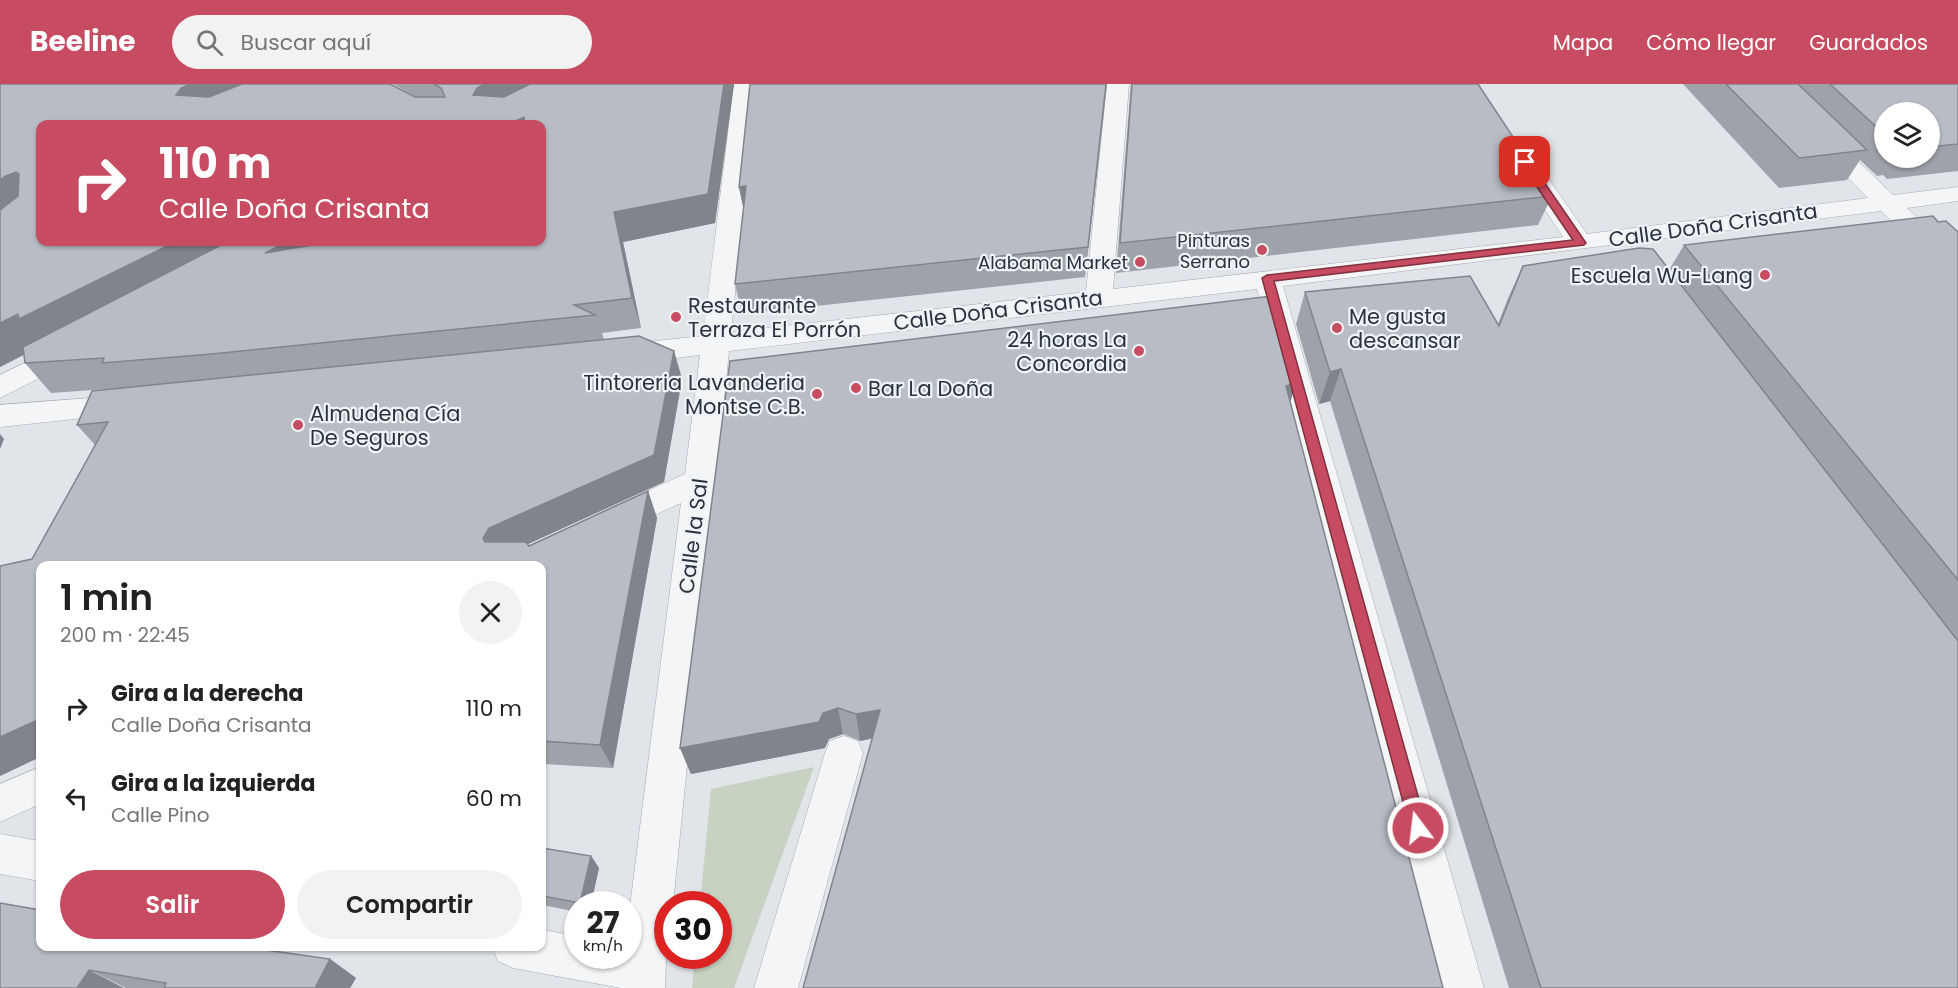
<!DOCTYPE html>
<html lang="es">
<head>
<meta charset="utf-8">
<style>
	:root { --surface:#fff; --page:#f2f2f2; --text:#222; --muted:#767676; --accent:#c74c61 }
	body { margin:0; font-family:Poppins,sans-serif; background:var(--page); color:var(--text); height:100vh; display:flex; flex-direction:column; font-size:22px; white-space:nowrap }
	* { box-sizing:border-box; margin:0 }
	p { font-size:20px; color:var(--muted) }
	.icon { flex:none; width:33px; height:33px; fill:none; stroke:currentColor; stroke-width:2; stroke-linecap:round; stroke-linejoin:round }
	.map { position:relative; flex:1; overflow:hidden }
	.sheet { position:absolute; left:36px; top:477px; width:510px; height:390px; display:flex; flex-direction:column; background:var(--surface); border-radius:12px; box-shadow:0 2px 4px #0004 }
	.sheet>* { flex:none }
	.guide { position:absolute; left:36px; top:36px; width:510px; height:126px; border-radius:12px; box-shadow:0 2px 4px #0004; background:#c74c61; color:#fff; overflow:hidden }
	.fabs { position:absolute; left:1874px; top:18px; display:grid; gap:12px }
	.fabs a { display:grid; place-items:center; width:66px; height:66px; border-radius:50%; background:var(--surface); box-shadow:0 2px 4px #0004; font-size:30px }
	.speed { position:absolute; left:564px; top:807px; display:flex; gap:12px; font-size:30px; font-weight:700; text-align:center }
	.speed>* { display:grid; place-content:center; width:78px; height:78px; border-radius:50%; background:var(--surface); box-shadow:0 2px 4px #0004; line-height:1 }
	.speed small { font-size:15px; font-weight:400 }
	.speed .limit { border:9px solid #d22; background:#fff; color:#111 }
	.pin { position:absolute; display:grid; place-items:center; width:51px; height:51px; color:#fff; margin:-26px; border-radius:12px; box-shadow:0 3px 9px #0006 }
	.me { position:absolute; width:66px; margin:-33px; rotate:345deg; stroke-linejoin:round; filter:drop-shadow(0 0 4px #0008) }
	.turn { display:flex; align-items:center; gap:21px; height:126px; padding:0 24px; font-size:27px }
	.turn .icon { width:78px; height:78px; stroke-width:2.5 }
	.turn b { display:block; font-size:42px; line-height:51px }
	.round { display:grid; place-items:center; flex:none; width:63px; height:63px; border-radius:32px; background:var(--page) }
	.overview { display:flex; align-items:center; justify-content:space-between; height:102px; padding:0 24px }
	h1 { font-size:36px; font-weight:600; line-height:45px }
	.button { display:flex; gap:12px; margin-top:auto; padding:12px 24px }
	.button a { flex:1; height:69px; border-radius:36px; background:var(--accent); color:#fff; font-size:24px; font-weight:600; line-height:69px; text-align:center }
	.button a+a { background:var(--page); color:var(--text) }
	ul { padding:0; list-style:none }
	li { display:flex; align-items:center; gap:18px; height:90px; padding:0 24px }
	li div { flex:1 }
	li b { display:block; font-size:22px }
	li em { font-style:normal }
	header { display:flex; align-items:center; gap:36px; box-sizing:border-box; height:84px; padding:0 30px; background:var(--accent); color:#fff }
	header strong { font-size:28px }
	nav { display:flex; gap:33px; margin-inline-start:auto; font-size:21px }
	.search { width:420px; height:54px; background:var(--page); display:flex; align-items:center; gap:15px; box-sizing:border-box; padding:0 21px; border-radius:33px; color:var(--muted); font-size:22px }
	.map>svg:first-child { display:block }
	.green { fill:#c7d2c2 }
	.lines { fill:none; stroke-linecap:round; stroke-linejoin:round }
	.minor-casing { stroke:#a6abb3; stroke-width:1 }
	.minor { fill:#f3f5f7; fill-rule:evenodd }
	.wall { fill:#9ea3a9; fill-rule:evenodd }
	.shaded-wall { fill:#81848a }
	.building { fill:#b8bdc5; stroke:#81848a; stroke-width:1.5 }
	.route { fill:#c74c61; stroke:#81313f; stroke-width:1.5 }
	.poi-dot { fill:#c74c61; stroke:#f0f3f6; stroke-width:2 }
	.labels { text-anchor:middle; dominant-baseline:central; stroke-width:4.5; stroke-linejoin:round; paint-order:stroke }
	.far-poi-label { font-size:18px; fill:#2a323f; stroke:#f0f3f6; text-anchor:end }
	.street-label { font-size:21px; fill:#2a323f; stroke:#f0f3f6 }
	.poi-label { font-size:21px; fill:#2a323f; stroke:#f0f3f6; text-anchor:start }
</style>
</head>
<body>
<header>
<strong>Beeline</strong>
<div class="search"><svg class="icon" aria-label="search" viewBox="0 0 24 24"><circle cx="10" cy="10" r="6"/><path d="M15 15l6 6"/></svg>Buscar aquí</div>
<nav><a>Mapa</a><a>Cómo llegar</a><a>Guardados</a></nav>
</header>
<div class="map">
<svg width="1958" height="904" viewBox="0 0 1958 904">
	<rect width="100%" height="100%" fill="#e1e4e9"/>
	<path class="green" d="M814,683L734,904H692L695,872H718V820H700L711,705Z"/>
	<g class="lines">
		<g class="minor-casing">
			<g id="minor">
				<path d="M734,0H756L731,248L1086,208L1107,0H1129L1113,205L1563,153L1514,79L1518,74H1534L1587,150L1868,114L1754,0H1778L1893,111L1958,103V117L1907,124L1958,173V196L1949,194L1881,127L1283,202L1484,904H1440L1257,205L729,267L673,820H668L665,904H621L513,884L498,877L492,862H542V846L578,852V872H628V839L634,791L681,419L611,451L599,447L595,438L599,429L685,390L700,271L626,280L616,277L612,270L616,263L626,260L703,252Z"/>
				<path d="M71,256L81,259L85,266L81,273L0,314V291Z"/>
				<path d="M130,311L141,314L145,321L141,328L0,343V321Z"/>
				<path d="M844,652L858,657L863,669L798,904H754L825,669L830,657Z"/>
				<path d="M40,683V720L0,738V700Z"/>
				<path d="M0,750L40,757V797L0,790Z"/>
			</g>
		</g>
		<use href="#minor" class="minor"/>
	</g>
	<g class="wall">
		<path d="M0,0L415,13H416L393,0H734L715,139L623,158L641,244L602,249L604,255L674,267L682,295L664,398L528,460L529,462L648,407L657,434L613,684L542,680V482H40V673L0,692V482L32,475L95,361L77,341L120,304L51,309L25,279L24,271L0,283ZM542,40V158H40Z"/>
		<path d="M1107,0L1085,193L742,230L735,200L744,126L739,103Z"/>
		<path d="M1131,0H1478L1552,112L1538,141L1116,189Z"/>
		<path d="M1683,0H1958V87L1887,95L1883,91L1877,92L1860,76L1847,96L1779,104ZM1884,28H1929V74H1884Z"/>
		<path d="M1938,138L1958,148V904H1509L1330,317L1319,320L1296,240L1305,208L1498,240L1508,214L1523,182L1669,186L1684,161Z"/>
		<path d="M1296,299L1290,318L872,654L860,657L843,650L829,655L825,664L691,690L680,664Z"/>
		<path d="M542,764L591,772L599,784L591,820H578V828L542,821Z"/>
		<path d="M40,862L330,875L356,894L350,904H126Z"/>
	</g>
	<g class="shaded-wall">
		<path d="M191,0H276L198,33L176,11L181,4Z"/>
		<path d="M485,0H551L488,33L473,11L477,4Z"/>
		<path d="M724,0H734L715,139L623,158L641,244L632,214L614,128Z"/>
		<path d="M1107,0L1085,193L1088,163Z"/>
		<path d="M524,33L527,40H509Z"/>
		<path d="M16,88L39,118L0,144V96L6,92Z"/>
		<path d="M746,102L745,133L739,103Z"/>
		<path d="M175,158H254L42,261L0,283V239Z"/>
		<path d="M287,158H359L265,169Z"/>
		<path d="M674,267L682,295L664,398L504,471L498,481L483,454L489,444Z"/>
		<path d="M1341,285L1330,317L1319,320L1330,288Z"/>
		<path d="M1296,299L1287,329L1286,302Z"/>
		<path d="M0,350L4,355L0,365Z"/>
		<path d="M648,407L657,434L613,684L600,661Z"/>
		<path d="M838,624L843,650L829,655L825,664L691,690L680,664L823,629Z"/>
		<path d="M880,626L884,652L860,657L856,630Z"/>
		<path d="M40,635V673L0,692V653Z"/>
		<path d="M591,772L599,784L591,820H581L580,819Z"/>
		<path d="M330,875L356,894L350,904H315Z"/>
		<path d="M89,886L124,904H77Z"/>
	</g>
	<g class="building">
		<path d="M0,0H191L181,4L176,11L209,13L242,0H390L415,13H445L441,4L434,0H485L477,4L473,11L504,13L530,0H724L708,110L614,128L632,214L574,221L595,231L212,270L102,279L104,274L25,279L23,263L227,158H287L265,169L331,158H542V40H525L524,33L509,40H40V158H175L19,235L18,230L0,239V126L18,112L19,90L16,88L6,92L0,96Z"/>
		<path d="M750,0H1106L1088,163L735,200L746,102L739,103Z"/>
		<path d="M1132,0H1478L1552,112L1120,159Z"/>
		<path d="M1726,0H1798L1867,66L1799,74Z"/>
		<path d="M1830,0H1958V60L1929,63V28H1884V50Z"/>
		<path d="M1933,132L1938,138L1946,137L1958,148V496L1684,161Z"/>
		<path d="M1639,164L1653,165L1958,557V904H1541L1341,285L1330,288L1305,208L1470,192L1499,242L1523,182Z"/>
		<path d="M1272,212L1296,299L1286,302L1443,904H803L880,626L856,630L838,624L823,629L819,638L680,664L730,277Z"/>
		<path d="M639,252L674,267L654,371L489,444L483,454L485,458H526L529,462L648,407L600,661L542,657V482H40V635L0,653V482L32,475L108,338L77,341L92,307Z"/>
		<path d="M542,764L591,772L580,819L542,812Z"/>
		<path d="M0,819L40,826V862H238L330,875L315,904H164L166,899L89,886L77,904H0Z"/>
	</g>
	<path class="route" d="M1522,76H1529L1586,159L1584,161L1274,197L1427,744L1424,750L1418,752L1412,750L1410,744L1262,194L1267,191L1573,156L1520,78Z"/>
	<g class="poi-dot">
		<circle cx="1262" cy="166" r="6"/>
		<circle cx="1140" cy="178" r="6"/>
		<circle cx="1765" cy="191" r="6"/>
		<circle cx="676" cy="233" r="6"/>
		<circle cx="1337" cy="244" r="6"/>
		<circle cx="1139" cy="267" r="6"/>
		<circle cx="856" cy="304" r="6"/>
		<circle cx="817" cy="310" r="6"/>
		<circle cx="298" cy="341" r="6"/>
	</g>
	<g class="labels">
		<g class="far-poi-label">
			<text x="1250" y="156">Pinturas<tspan x="1250" dy="21">Serrano</tspan></text>
			<text x="1128" y="178">Alabama Market</text>
		</g>
		<g class="street-label">
			<text transform="translate(1713 141) rotate(-8)">Calle Doña Crisanta</text>
			<text transform="translate(998 226) rotate(-7)">Calle Doña Crisanta</text>
			<text transform="translate(693 452) rotate(-83)">Calle la Sal</text>
		</g>
		<g class="poi-label">
			<text x="1753" y="191" text-anchor="end">Escuela Wu-Lang</text>
			<text x="688" y="221">Restaurante<tspan x="688" dy="24">Terraza El Porrón</tspan></text>
			<text x="1349" y="232">Me gusta<tspan x="1349" dy="24">descansar</tspan></text>
			<text x="1127" y="255" text-anchor="end">24 horas La<tspan x="1127" dy="24">Concordia</tspan></text>
			<text x="805" y="298" text-anchor="end">Tintoreria Lavanderia<tspan x="805" dy="24">Montse C.B.</tspan></text>
			<text x="868" y="304">Bar La Doña</text>
			<text x="310" y="329">Almudena Cía<tspan x="310" dy="24">De Seguros</tspan></text>
		</g>
	</g>
</svg>
<div class="fabs">
<a><svg class="icon" aria-label="layers" viewBox="0 0 24 24"><path d="M12 4l9 5-9 5-9-5zM3 14l9 5 9-5"/></svg></a>
</div>
<div class="speed"><div>27<small>km/h</small></div><div class="limit">30</div></div>
<div class="pin" style="left:1525px;top:78px;background:#d93025"><svg class="icon" aria-label="arrive" viewBox="0 0 24 24"><path d="M6 21V4h12l-3 4 3 4H6"/></svg></div>
<svg class="me" style="left:1418px;top:744px" viewBox="-20 -20 40 40"><circle r="17" fill="#c74c61" stroke="#fff" stroke-width="3"/><path d="M0-11L8 9 0 5-8 9z" fill="#fff"/></svg>
<div class="guide">
<div class="turn"><svg class="icon" aria-label="right" viewBox="0 0 24 24"><path d="M7 20v-9h11M14 6l5 5-5 5"/></svg><div><b>110 m</b>Calle Doña Crisanta</div></div>
</div>
<section class="sheet">
<div class="overview"><div><h1>1 min</h1><p>200 m · 22:45</p></div><a class="round"><svg class="icon" aria-label="close" viewBox="0 0 24 24"><path d="M6 6l12 12M18 6L6 18"/></svg></a></div>
<ul>
<li><svg class="icon" aria-label="right" viewBox="0 0 24 24"><path d="M7 20v-9h11M14 6l5 5-5 5"/></svg><div><b>Gira a la derecha</b><p>Calle Doña Crisanta</p></div><em>110 m</em></li>
<li><svg class="icon" aria-label="left" viewBox="0 0 24 24"><path d="M17 20v-9H6M10 6l-5 5 5 5"/></svg><div><b>Gira a la izquierda</b><p>Calle Pino</p></div><em>60 m</em></li>
</ul>
<div class="button"><a>Salir</a><a>Compartir</a></div>
</section>
</div>
</body>
</html>
